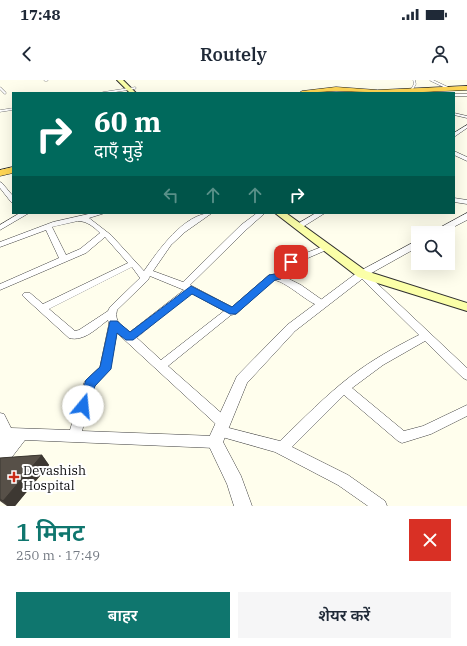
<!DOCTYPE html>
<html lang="hi">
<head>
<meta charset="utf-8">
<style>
	:root { --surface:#fff; --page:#f6f6f7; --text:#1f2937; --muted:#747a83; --accent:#0f766e }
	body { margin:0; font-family:"IBM Plex Serif","Noto Sans Devanagari",serif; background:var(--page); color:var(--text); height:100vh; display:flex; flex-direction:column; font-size:15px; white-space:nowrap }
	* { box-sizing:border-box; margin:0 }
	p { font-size:13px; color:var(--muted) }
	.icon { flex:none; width:22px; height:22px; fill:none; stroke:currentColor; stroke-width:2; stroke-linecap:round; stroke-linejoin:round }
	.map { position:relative; height:426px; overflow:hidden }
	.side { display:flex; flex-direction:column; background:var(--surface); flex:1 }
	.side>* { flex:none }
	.banner { position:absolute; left:12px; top:12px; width:443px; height:122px; border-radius:0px; box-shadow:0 4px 16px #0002; background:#00695c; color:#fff; overflow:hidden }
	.buttons { position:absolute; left:411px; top:146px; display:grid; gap:8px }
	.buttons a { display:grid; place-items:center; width:44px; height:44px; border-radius:0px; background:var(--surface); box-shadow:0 4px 16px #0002; font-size:20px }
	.pin { position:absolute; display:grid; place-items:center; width:34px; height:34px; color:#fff; margin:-17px; border-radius:8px; box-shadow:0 2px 6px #0006 }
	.me { position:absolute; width:44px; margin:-22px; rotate:17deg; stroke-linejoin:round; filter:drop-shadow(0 0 3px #0008) }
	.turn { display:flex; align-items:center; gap:14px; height:84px; padding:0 16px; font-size:18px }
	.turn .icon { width:52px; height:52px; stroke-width:2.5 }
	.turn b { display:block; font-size:28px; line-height:34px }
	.lanes { display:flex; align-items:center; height:38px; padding:0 16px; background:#0003; justify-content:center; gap:20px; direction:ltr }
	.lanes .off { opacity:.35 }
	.round { display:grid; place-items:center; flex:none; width:42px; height:42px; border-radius:0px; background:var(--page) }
	.head { display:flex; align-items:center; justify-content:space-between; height:68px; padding:0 16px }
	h1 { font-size:24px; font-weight:600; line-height:30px; color:var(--accent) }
	.button { display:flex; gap:8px; margin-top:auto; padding:8px 16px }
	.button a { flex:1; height:46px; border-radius:0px; background:var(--accent); color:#fff; font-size:16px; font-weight:600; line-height:46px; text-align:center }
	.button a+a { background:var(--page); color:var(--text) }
	.status { display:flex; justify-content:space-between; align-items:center; height:28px; padding:0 20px; background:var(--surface); direction:ltr }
	.status svg { height:11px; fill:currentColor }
	header { display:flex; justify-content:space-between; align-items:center; height:52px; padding:0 16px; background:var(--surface); font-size:18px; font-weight:600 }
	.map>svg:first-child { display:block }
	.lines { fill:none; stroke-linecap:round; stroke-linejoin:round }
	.service-casing { stroke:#404040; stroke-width:2.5 }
	.minor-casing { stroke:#404040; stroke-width:1 }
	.tertiary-casing { stroke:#404040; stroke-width:1 }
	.secondary-casing { stroke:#2f2f2f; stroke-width:2 }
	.trunk-casing { stroke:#1e1e1e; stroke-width:1 }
	.service { stroke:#fff; stroke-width:2 }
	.minor { fill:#fff; fill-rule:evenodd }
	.tertiary { fill:#fff; fill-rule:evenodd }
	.secondary { fill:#fbffa8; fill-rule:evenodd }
	.trunk { fill:#ffd654; fill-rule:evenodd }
	.wall { fill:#4b453e }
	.shaded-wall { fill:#3d3832 }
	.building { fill:#575048; stroke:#3d3832 }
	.route { fill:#1a73e8; stroke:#114b97 }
	.poi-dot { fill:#cb2b17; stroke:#fff; stroke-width:1.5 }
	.labels { text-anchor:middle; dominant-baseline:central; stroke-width:4; stroke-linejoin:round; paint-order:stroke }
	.near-poi-label { font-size:13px; fill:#0d0d0d; stroke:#fff; text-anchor:start }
</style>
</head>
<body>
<div class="status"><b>17:48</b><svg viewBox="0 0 49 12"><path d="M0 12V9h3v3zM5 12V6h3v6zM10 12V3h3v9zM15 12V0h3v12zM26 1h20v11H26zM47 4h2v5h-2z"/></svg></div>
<header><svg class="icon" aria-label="back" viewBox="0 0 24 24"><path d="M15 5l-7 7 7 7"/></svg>Routely<svg class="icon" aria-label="person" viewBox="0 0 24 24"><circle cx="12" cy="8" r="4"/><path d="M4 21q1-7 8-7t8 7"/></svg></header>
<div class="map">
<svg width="467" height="426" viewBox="0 0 467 426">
	<rect width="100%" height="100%" fill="#fffeed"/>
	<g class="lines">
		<g class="service-casing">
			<g id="service">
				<path d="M45,0H47"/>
				<path d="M431,0L450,9"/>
				<path d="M0,8L5,13"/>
				<path d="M411,11L415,4L414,0"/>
				<path d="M103,13L135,8"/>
				<path d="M0,31L13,29"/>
			</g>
		</g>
		<g class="minor-casing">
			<g id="minor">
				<rect x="454" y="14" width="13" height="2"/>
				<path d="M454,33L467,36V38L454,35Z"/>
				<path d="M467,45V48L454,57V53Z"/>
				<path d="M454,71L467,77V81L454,75Z"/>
				<path d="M0,102L2,103L13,116V123L11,122L0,108Z"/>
				<path d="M454,118L467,120V124L454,122Z"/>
				<path d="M20,133H29L0,150V145Z"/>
				<path d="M93,133H105L89,138L111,155L144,191C158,171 184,133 212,133L185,152L171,165L153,191L183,202L241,145L257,133H265L247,149L190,205L232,227L269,195L276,194L288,180L324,166H330L331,168L294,184L283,196L301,205L325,222L327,224L325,226C314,230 289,202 274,200L236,234L231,235L168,286L227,338L229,342L227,346L225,347L280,361C303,339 325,316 351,296C372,280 395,267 419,255L359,196L358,194L362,191L365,192L467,288V300L463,298L425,261L383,285L352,308L404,351L423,346L467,325V336L431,354L402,363L398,361L344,315L292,367L348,395L385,421L387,426H368L338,405L275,372L215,355L213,351L215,347L218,346L117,253L110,289L95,305L82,351L215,356L219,358L221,362L219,366L215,368L25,360L5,386L0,387V333L4,334L11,348L70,350L84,303L86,300L100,287L109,244L108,240C97,248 84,262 69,258L24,217L22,215L24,213H30L43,224L128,183L105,157L86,173L0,210V204L59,178L46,150L0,167V162L53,142ZM78,141C87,141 94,147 100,153L80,169L66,175L52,147ZM132,187L140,198L139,199L110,227L108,231L79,250L75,251L49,229ZM150,196L184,210L130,252C122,245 114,243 117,230L148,200ZM191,213L224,231L161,280L137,258Z"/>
				<path d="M316,133H325L301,148H295L294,146Z"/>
			</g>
		</g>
		<g class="tertiary-casing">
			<g id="tertiary">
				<path d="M467,133V140L442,153H430Z"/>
				<path d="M418,160V167L366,196L295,251L247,303L223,362L241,396L252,426H234L227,404L207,362L237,296L287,245L358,192Z"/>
			</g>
		</g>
		<g class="secondary-casing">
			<g id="secondary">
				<path d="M117,0H123L136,13H130Z"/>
				<path d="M275,133H286L366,191L467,223V231L358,197Z"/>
			</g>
		</g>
		<g class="trunk-casing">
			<g id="trunk">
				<path d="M467,6V10L400,13L336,11L299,13L302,11L336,7L377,10Z"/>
				<path d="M13,87V93L0,96V90Z"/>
			</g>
		</g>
		<use href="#service" class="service"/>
		<use href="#minor" class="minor"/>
		<use href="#tertiary" class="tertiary"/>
		<use href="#secondary" class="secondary"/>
		<use href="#trunk" class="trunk"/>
	</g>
	<path class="wall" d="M42,375L49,385L15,426H7L0,421V378Z"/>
	<path class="shaded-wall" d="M42,375L49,385L15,426H8L3,421Z"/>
	<path class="building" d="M42,375L3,421L0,419V378Z"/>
	<path class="route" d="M291,180L295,182L281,199L275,200L236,234H230L192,214L133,260H126L117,253L111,289L95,306L87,329L83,331L78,329L77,326L86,300L100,287L110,241H117L130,252L191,206L232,227L269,195L275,194L288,181Z"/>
	<path class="poi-dot" d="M12 391h4v4h4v4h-4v4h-4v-4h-4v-4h4z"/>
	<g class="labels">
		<g class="near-poi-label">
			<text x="23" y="390">Devashish<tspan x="23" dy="15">Hospital</tspan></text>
		</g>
	</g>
</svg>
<div class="buttons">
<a><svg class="icon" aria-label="search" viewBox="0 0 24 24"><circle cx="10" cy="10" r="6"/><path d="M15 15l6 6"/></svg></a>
</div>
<div class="pin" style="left:291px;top:182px;background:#d93025"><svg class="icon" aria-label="arrive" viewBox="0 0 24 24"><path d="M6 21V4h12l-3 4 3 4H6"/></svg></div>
<svg class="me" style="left:83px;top:326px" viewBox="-20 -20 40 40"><circle r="19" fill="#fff"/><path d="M0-13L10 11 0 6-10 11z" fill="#1a73e8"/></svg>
<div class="banner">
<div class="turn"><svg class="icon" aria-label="right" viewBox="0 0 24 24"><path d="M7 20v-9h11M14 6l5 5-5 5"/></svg><div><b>60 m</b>दाएँ मुड़ें</div></div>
<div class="lanes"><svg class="icon off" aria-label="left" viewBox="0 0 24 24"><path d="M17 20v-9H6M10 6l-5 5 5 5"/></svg><svg class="icon off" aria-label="ahead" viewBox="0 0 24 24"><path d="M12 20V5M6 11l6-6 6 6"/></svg><svg class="icon off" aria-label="ahead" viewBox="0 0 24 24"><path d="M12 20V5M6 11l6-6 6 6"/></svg><svg class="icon" aria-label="right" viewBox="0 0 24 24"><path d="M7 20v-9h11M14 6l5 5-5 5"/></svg></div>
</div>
</div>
<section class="side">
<div class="head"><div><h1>1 मिनट</h1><p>250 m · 17:49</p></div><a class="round" style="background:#d93025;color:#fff"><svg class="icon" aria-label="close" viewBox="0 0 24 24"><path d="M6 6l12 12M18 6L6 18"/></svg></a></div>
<div class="button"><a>बाहर</a><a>शेयर करें</a></div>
</section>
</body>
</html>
